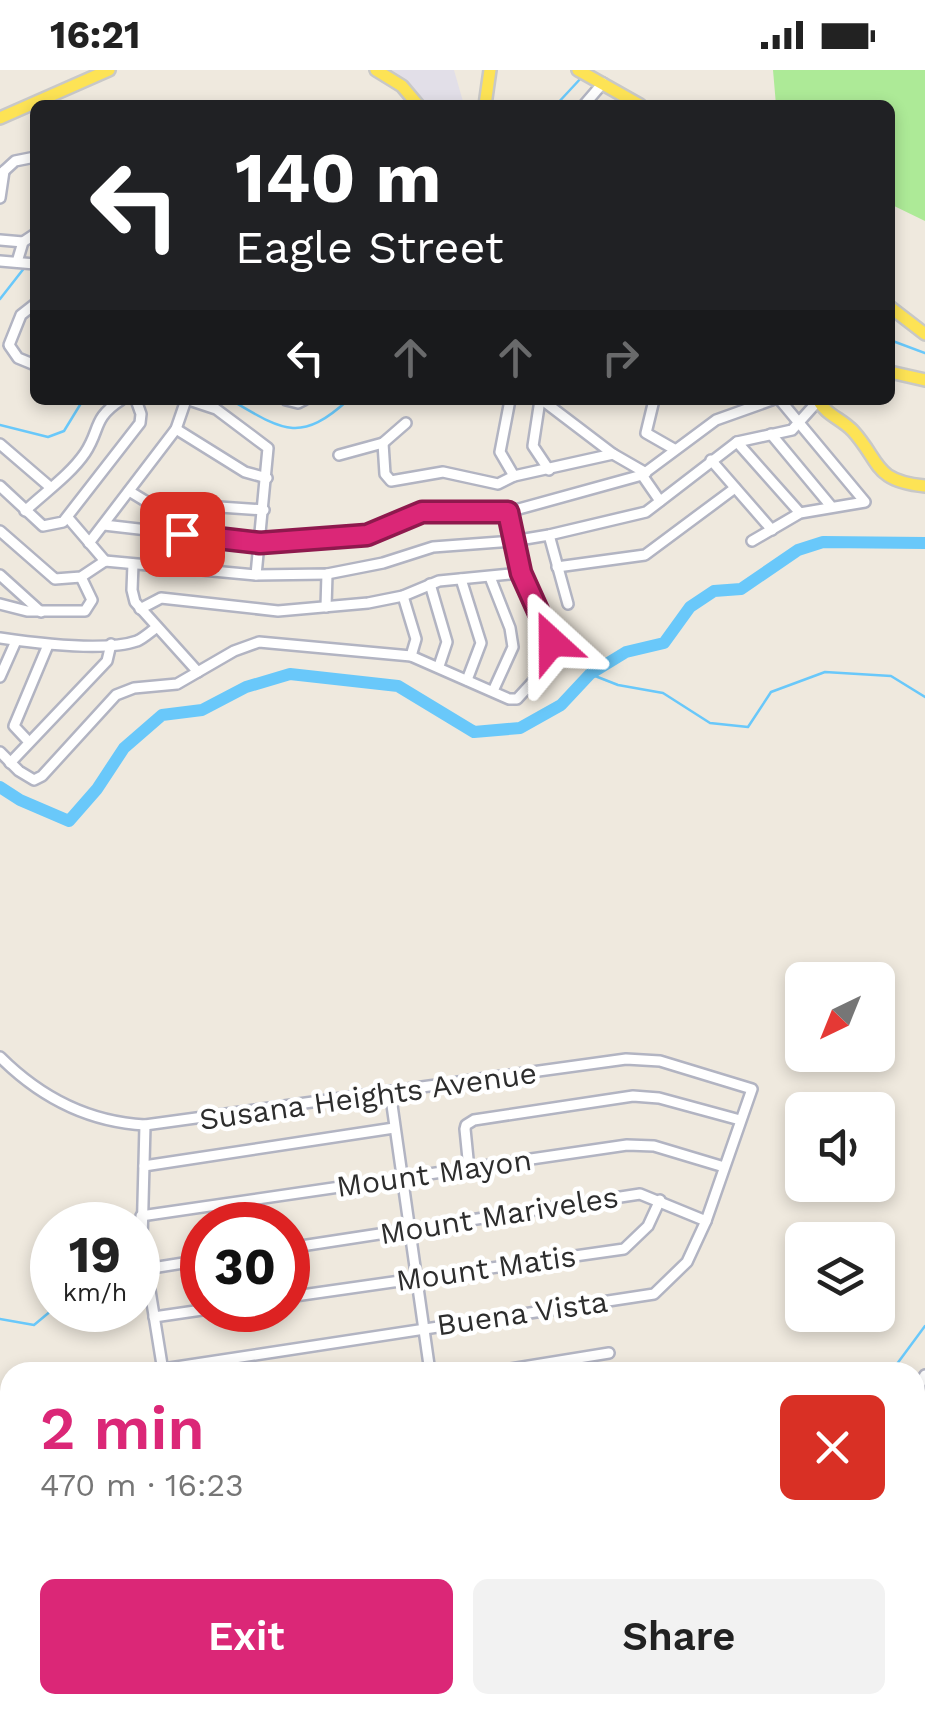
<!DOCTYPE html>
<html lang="en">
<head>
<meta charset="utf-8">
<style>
	:root { --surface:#fff; --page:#f2f2f2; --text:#222; --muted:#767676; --accent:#db2777 }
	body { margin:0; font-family:"Work Sans",sans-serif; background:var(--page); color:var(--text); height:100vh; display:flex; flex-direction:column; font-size:38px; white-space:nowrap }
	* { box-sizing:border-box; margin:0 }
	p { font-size:32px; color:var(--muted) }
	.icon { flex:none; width:55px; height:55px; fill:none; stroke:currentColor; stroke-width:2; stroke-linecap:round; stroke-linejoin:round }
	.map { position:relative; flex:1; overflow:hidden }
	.details { position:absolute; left:0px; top:1292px; width:925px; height:352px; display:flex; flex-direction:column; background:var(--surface); border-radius:30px 30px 0 0; box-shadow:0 5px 15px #0003 }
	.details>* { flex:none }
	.guide { position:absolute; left:30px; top:30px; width:865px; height:305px; border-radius:15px; box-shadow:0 5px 15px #0003; background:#202124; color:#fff; overflow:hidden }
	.needle { width:65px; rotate:223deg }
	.buttons { position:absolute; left:785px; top:892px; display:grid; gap:20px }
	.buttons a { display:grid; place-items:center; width:110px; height:110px; border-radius:15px; background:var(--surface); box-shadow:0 5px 15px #0003; font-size:50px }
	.speed { position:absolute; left:30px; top:1132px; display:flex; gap:20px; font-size:50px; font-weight:700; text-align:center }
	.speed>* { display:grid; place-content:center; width:130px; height:130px; border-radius:50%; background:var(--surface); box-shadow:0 5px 15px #0003; line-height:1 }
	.speed small { font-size:25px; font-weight:400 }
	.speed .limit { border:15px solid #d22; background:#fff; color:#111 }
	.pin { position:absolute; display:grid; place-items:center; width:85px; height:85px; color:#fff; margin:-42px; border-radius:20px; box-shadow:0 5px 15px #0006 }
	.me { position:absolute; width:110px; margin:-55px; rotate:336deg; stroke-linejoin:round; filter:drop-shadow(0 0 8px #0008) }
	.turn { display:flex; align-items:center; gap:35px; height:210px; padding:0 40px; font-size:45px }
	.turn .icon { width:130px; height:130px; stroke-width:2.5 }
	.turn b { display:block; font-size:70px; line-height:85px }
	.lanes { display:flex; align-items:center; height:95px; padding:0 40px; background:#0003; justify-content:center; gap:50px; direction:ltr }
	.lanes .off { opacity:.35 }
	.round { display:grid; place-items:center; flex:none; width:105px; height:105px; border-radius:15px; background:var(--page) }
	.overview { display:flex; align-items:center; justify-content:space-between; height:170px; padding:0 40px }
	h1 { font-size:60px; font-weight:600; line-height:75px; color:var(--accent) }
	.primary-button { display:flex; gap:20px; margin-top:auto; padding:20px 40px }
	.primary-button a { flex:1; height:115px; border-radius:15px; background:var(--accent); color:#fff; font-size:40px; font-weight:600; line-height:115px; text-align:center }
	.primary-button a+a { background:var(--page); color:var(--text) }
	.status { display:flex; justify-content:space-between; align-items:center; height:70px; padding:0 50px; background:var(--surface); direction:ltr }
	.status svg { height:28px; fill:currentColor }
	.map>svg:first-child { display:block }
	.industrial { fill:#e2dfe8 }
	.green { fill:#adea97 }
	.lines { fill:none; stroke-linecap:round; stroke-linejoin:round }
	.stream { stroke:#69c8fa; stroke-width:2.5 }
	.river { stroke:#69c8fa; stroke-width:12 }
	.minor-casing { stroke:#b2b4c2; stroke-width:14 }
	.major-casing { stroke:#c8c8c8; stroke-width:16 }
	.minor { stroke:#fff; stroke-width:9 }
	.major { stroke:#fde355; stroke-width:11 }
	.route-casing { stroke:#8e194d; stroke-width:25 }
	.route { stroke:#db2777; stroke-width:18 }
	.labels { text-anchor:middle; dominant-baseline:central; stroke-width:9; stroke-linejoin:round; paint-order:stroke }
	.street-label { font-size:30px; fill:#2d2d2d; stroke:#fff }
</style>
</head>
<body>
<div class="status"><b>16:21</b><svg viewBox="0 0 49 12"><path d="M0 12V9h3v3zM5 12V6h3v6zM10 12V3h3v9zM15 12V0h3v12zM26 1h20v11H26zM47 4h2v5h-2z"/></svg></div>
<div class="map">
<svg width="925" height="1643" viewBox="0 0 925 1643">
	<rect width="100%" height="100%" fill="#efe9de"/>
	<path class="industrial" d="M385,0H454L464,35H424L412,21L413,16H408Z"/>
	<path class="green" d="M773,0H925V151L890,134V35H776Z"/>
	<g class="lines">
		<g class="stream">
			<path d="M556,35L582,7"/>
			<path d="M0,229L25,197"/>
			<path d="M890,270L925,283"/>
			<path d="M231,330C282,360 300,374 348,330"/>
			<path d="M0,355L48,367L64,361L83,330"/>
			<path d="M590,604L618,615L663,623L710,653L748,657L771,622L825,602L891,606L925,627"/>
			<path d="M0,1249L34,1255L52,1240"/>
			<path d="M891,1302L925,1256"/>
			<path d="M915,1402L925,1407"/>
		</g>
		<g class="river">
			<path d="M0,717L20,730L69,751L97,719L124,678L162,645L202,640L246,617L290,604L398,616L474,662L520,658L561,635L590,604L626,582L664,573L690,537L714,521L741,519L798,480L823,472L925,473"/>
			<path d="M0,1518L10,1515"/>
		</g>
		<g class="minor-casing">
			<g id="minor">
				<path d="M584,35L603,13"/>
				<path d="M4,101L15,91L35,87"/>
				<path d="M0,128L4,101"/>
				<path d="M0,170L23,172"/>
				<path d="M0,191L35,194"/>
				<path d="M17,192L23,172L35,164"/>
				<path d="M35,234L21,245L9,275L18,288L35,295"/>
				<path d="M189,330L216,339L268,378L256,505"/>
				<path d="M286,330L298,333L304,330"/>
				<path d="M510,330L500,382L514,406"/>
				<path d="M540,330L533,376L549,400"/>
				<path d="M542,330L613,384L646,403"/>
				<path d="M654,330L646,363L674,379"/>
				<path d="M176,359L245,402L267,408"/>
				<path d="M771,364L830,435"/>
				<path d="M737,372L800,443"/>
				<path d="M383,373L406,353"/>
				<path d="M0,374L50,417"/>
				<path d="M339,385L383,373L385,404L391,411L443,402L498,414L514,406L613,384"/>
				<path d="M711,390L772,460"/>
				<path d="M642,405L660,431"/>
				<path d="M0,416L43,456L63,452L140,353L141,344L136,330"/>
				<path d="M129,421L147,432L264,440"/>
				<path d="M25,441C44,423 70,405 85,383C101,359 92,349 121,330"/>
				<path d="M69,449L105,491"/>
				<path d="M104,455L260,473L367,465L422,442H508L642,405L716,350L772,330"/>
				<path d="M0,461L55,509L81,507L105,491"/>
				<path d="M549,465L568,534"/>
				<path d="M752,471L800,443L865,432L780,330"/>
				<path d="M89,473L176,359L186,330"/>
				<path d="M105,491L256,505L327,504L383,493L433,477L513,471L549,465L646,442L737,372L792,360L818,331"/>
				<path d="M133,494L132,520L135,532L198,602"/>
				<path d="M557,497L645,485L735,418"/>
				<path d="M0,505L41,542"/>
				<path d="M490,507L510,558L513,577L493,621"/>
				<path d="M461,509L481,573L467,610"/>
				<path d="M430,514L447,572L439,596"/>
				<path d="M403,526L416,569L411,586"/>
				<path d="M0,534L27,541H85L92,530L81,507"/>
				<path d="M326,537L327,504"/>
				<path d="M140,539L161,528L278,541L368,533L403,526L439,511L521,503"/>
				<path d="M0,568C34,573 105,582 137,571C144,568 150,562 157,557"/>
				<path d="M0,607L16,571"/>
				<path d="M29,672L14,656L48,575"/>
				<path d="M0,682L19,701L34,710L42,706L116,625L134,618L177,614L234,581L259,572L411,586L509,629H517L551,592L554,583L521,503L508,442"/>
				<path d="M10,693L107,591L111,574"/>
				<path d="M0,987C41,1028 88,1052 145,1055L626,989L660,991L752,1019L706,1151L687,1192L654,1224L163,1299"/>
				<path d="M390,1021L430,1302"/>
				<path d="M145,1055L142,1171L163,1301"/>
				<path d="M144,1096L394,1058"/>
				<path d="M469,1099L465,1059L466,1055L474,1050L633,1026L659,1028L740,1050"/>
				<path d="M141,1146L627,1075L654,1076L724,1097"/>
				<path d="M288,1178L640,1124L706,1151"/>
				<path d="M146,1199L202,1190"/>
				<path d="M288,1227L624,1179L648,1156L660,1130"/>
				<path d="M154,1247L202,1240"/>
				<path d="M492,1302L609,1283"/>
				<path d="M915,1323L925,1305"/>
				<path d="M915,1357L925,1367"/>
				<path d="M915,1455L925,1464"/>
				<path d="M915,1466L925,1475"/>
				<path d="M915,1546L925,1555"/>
				<path d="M4,1551L10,1563"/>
				<path d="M0,1599L10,1594"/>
				<path d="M0,1616L10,1627"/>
				<path d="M915,1630L925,1625"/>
				<path d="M18,1635L25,1643"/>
				<path d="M445,1635L448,1643"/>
				<path d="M505,1635L514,1643"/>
				<path d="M546,1635L555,1643"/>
				<path d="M575,1635L584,1643"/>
				<path d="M606,1635L610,1638"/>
				<path d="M636,1635L645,1643"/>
				<path d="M688,1635L696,1643"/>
				<path d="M49,1643L67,1635"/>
				<path d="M101,1643L117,1635"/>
				<path d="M150,1643L166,1635"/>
				<path d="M205,1643L224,1635"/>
				<path d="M278,1643L302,1635"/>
				<path d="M343,1643L371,1635"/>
				<path d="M412,1643L421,1640"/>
				<path d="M471,1643L479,1635"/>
				<path d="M713,1643L721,1635"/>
				<path d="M780,1643L789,1635"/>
				<path d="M887,1643L904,1635"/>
			</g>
		</g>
		<g class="major-casing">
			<g id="major">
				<path d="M376,0L402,16L418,35"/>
				<path d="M578,0L640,35"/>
				<path d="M485,35L490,0"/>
				<path d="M0,48L109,0"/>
				<path d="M890,237L925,264"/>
				<path d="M890,302L925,310"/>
				<path d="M818,330C826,345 842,349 853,361C881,392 873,411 925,416"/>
			</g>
		</g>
		<use href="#minor" class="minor"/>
		<use href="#major" class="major"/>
	</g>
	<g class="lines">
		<g class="route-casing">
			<path id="route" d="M182,464L260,473L367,465L422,442H508L521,503L552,572"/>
		</g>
		<use href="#route" class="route"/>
	</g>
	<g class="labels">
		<g class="street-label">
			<text transform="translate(368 1026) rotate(-8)">Susana Heights Avenue</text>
			<text transform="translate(434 1103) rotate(-8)">Mount Mayon</text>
			<text transform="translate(499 1145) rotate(-9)">Mount Mariveles</text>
			<text transform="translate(486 1198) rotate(-8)">Mount Matis</text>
			<text transform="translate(522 1243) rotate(-8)">Buena Vista</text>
		</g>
	</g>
</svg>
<div class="buttons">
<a><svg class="needle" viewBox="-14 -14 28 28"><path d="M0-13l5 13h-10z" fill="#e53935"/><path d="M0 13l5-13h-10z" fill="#767676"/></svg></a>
<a><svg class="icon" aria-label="sound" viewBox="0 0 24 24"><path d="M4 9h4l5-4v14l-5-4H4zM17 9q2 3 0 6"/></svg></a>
<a><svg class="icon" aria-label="layers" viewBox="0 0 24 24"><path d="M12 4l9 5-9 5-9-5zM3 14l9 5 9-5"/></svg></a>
</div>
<div class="speed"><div>19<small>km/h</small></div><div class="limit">30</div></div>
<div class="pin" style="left:182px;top:464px;background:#d93025"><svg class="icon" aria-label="arrive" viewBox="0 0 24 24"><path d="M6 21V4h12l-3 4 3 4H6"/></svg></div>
<svg class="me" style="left:552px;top:572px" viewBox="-20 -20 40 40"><path d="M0-17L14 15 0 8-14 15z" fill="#db2777" stroke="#fff" stroke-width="4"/></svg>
<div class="guide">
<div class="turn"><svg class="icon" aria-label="left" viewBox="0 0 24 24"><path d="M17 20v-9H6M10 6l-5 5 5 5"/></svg><div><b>140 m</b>Eagle Street</div></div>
<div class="lanes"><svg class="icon" aria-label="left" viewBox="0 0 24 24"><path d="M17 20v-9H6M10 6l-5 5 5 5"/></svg><svg class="icon off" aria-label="ahead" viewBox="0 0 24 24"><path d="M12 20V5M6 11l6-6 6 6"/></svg><svg class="icon off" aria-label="ahead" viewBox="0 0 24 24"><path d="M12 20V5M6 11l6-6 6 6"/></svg><svg class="icon off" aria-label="right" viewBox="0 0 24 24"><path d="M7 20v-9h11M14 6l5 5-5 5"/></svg></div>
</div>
<section class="details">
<div class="overview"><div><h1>2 min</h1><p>470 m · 16:23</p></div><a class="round" style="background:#d93025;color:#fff"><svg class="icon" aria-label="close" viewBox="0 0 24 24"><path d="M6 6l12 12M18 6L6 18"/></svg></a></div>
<div class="primary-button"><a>Exit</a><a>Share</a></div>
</section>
</div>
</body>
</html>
